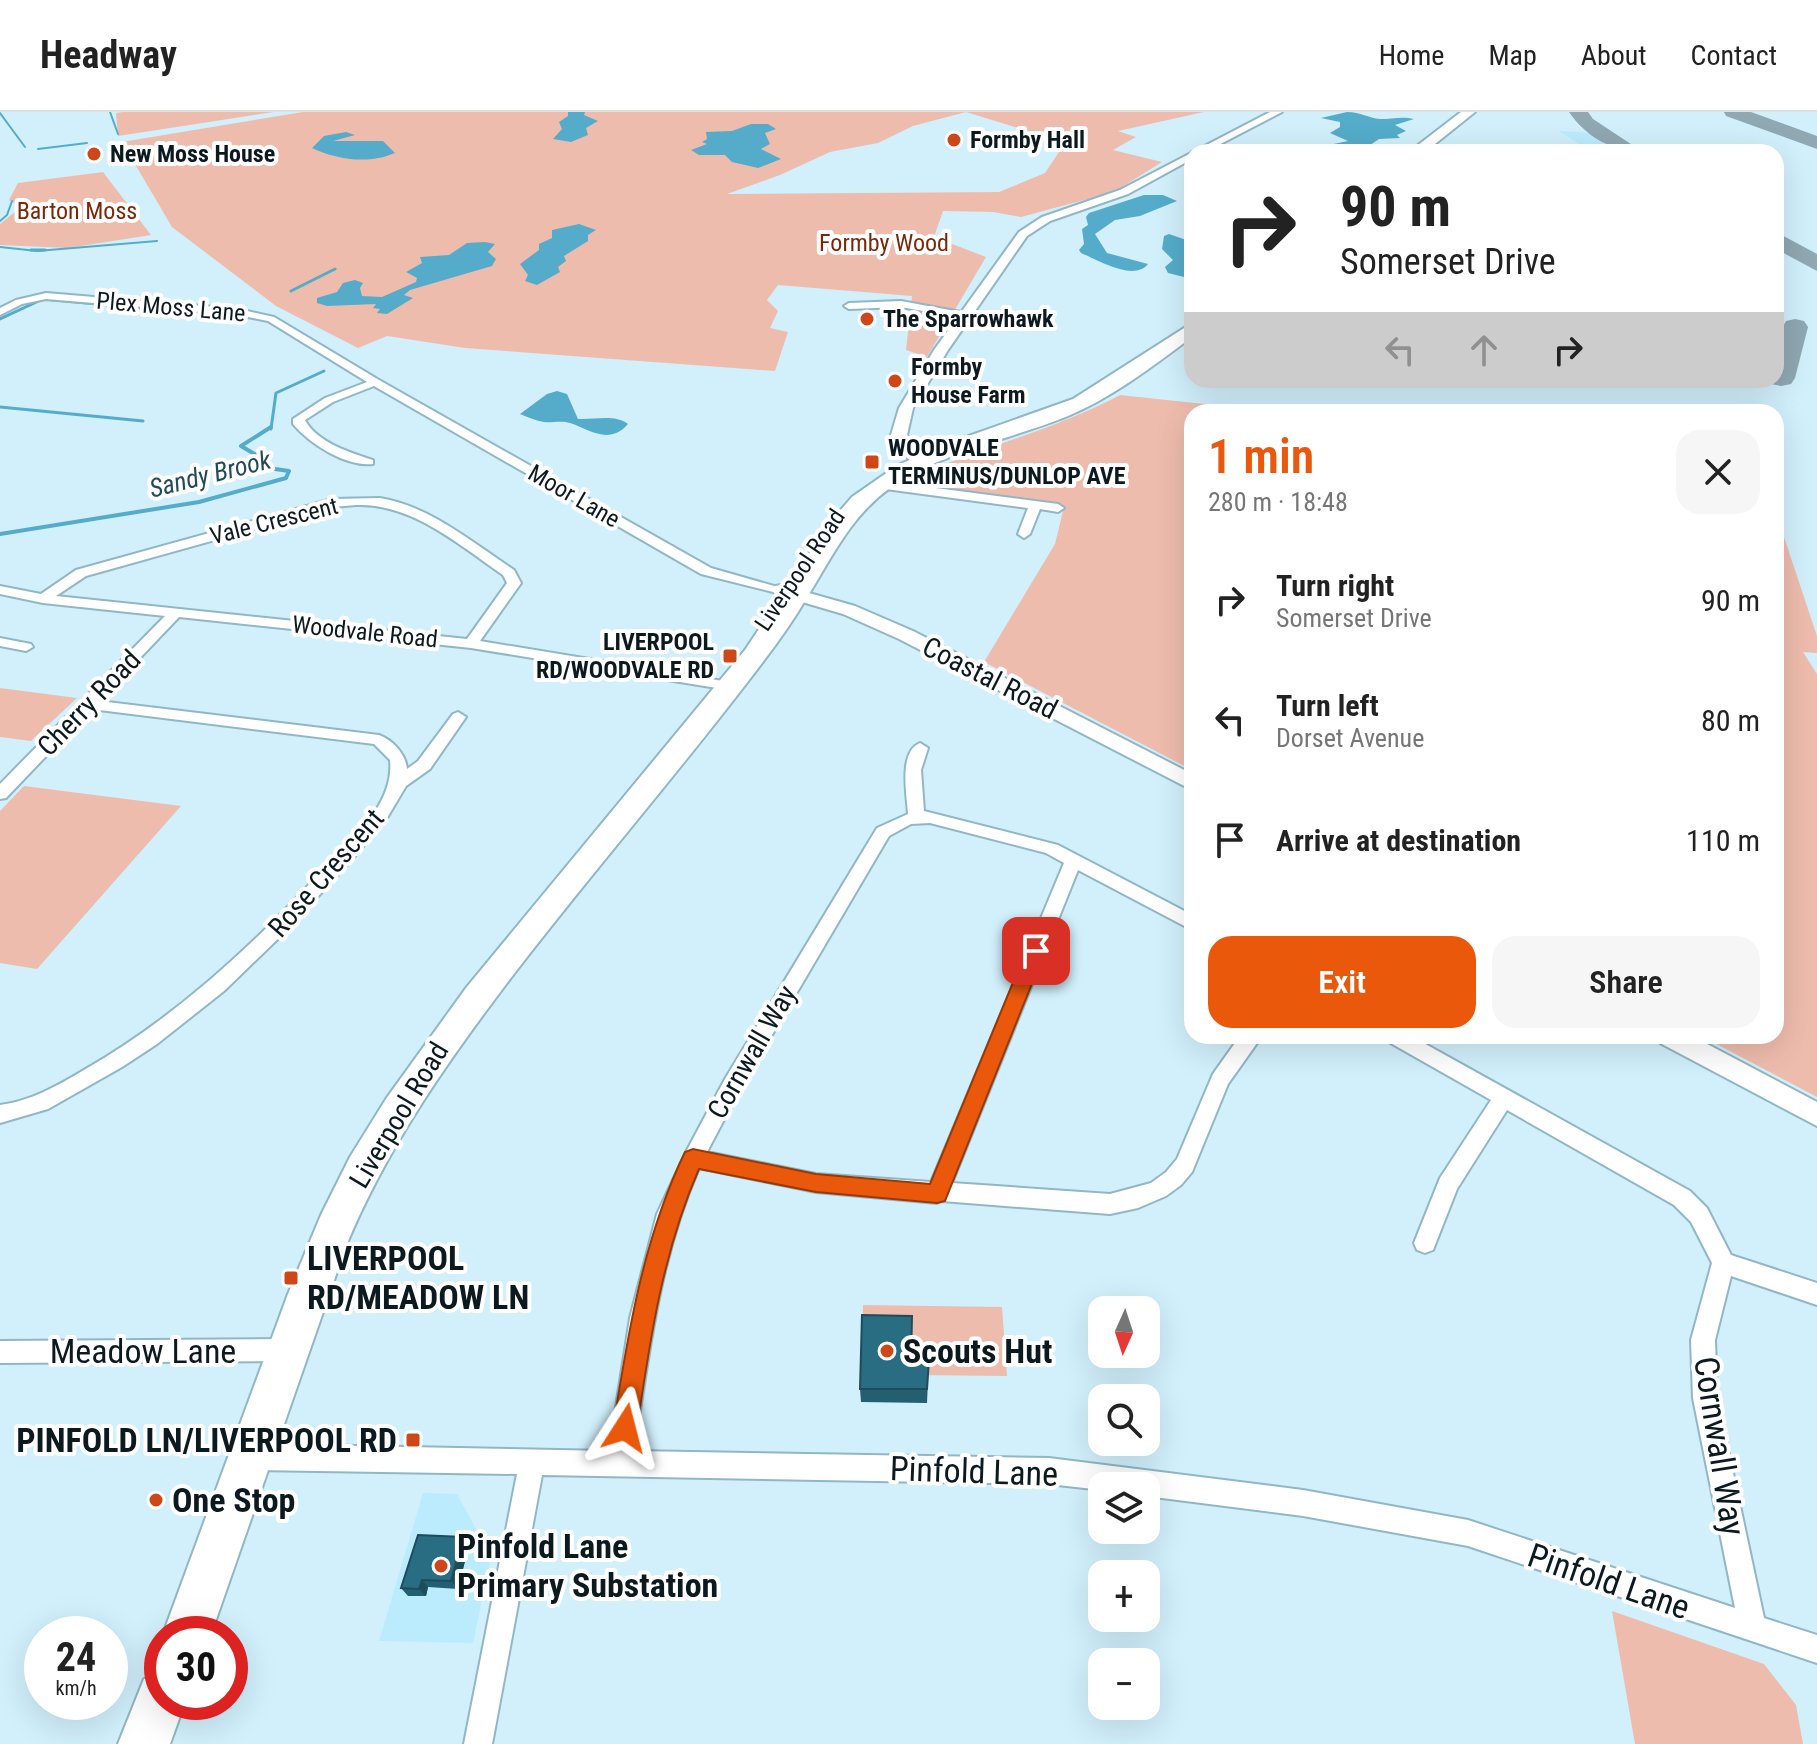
<!DOCTYPE html>
<html lang="en">
<head>
<meta charset="utf-8">
<style>
	:root { --surface:#fff; --page:#f6f6f6; --text:#222; --muted:#767676; --line:#e0e0e0; --accent:#ea580c }
	body { margin:0; font-family:"Roboto Condensed",sans-serif; background:var(--page); color:var(--text); height:100vh; display:flex; flex-direction:column; font-size:30px; white-space:nowrap }
	* { box-sizing:border-box; margin:0 }
	p { font-size:26px; color:var(--muted) }
	.icon { flex:none; width:44px; height:44px; fill:none; stroke:currentColor; stroke-width:2; stroke-linecap:round; stroke-linejoin:round }
	.map { position:relative; flex:1; overflow:hidden }
	.details { position:absolute; left:1184px; top:292px; width:600px; height:640px; display:flex; flex-direction:column; background:var(--surface); border-radius:24px; box-shadow:0 8px 32px #0002 }
	.details>* { flex:none }
	.hud { position:absolute; left:1184px; top:32px; width:600px; height:244px; border-radius:24px; box-shadow:0 8px 32px #0002; background:#fff; color:var(--text); overflow:hidden }
	.needle { width:52px; rotate:183deg }
	.buttons { position:absolute; left:1088px; top:1184px; display:grid; gap:16px }
	.buttons a { display:grid; place-items:center; width:72px; height:72px; border-radius:16px; background:var(--surface); box-shadow:0 8px 32px #0002; font-size:40px }
	.speed { position:absolute; left:24px; top:1504px; display:flex; gap:16px; font-size:40px; font-weight:700; text-align:center }
	.speed>* { display:grid; place-content:center; width:104px; height:104px; border-radius:50%; background:var(--surface); box-shadow:0 8px 32px #0002; line-height:1 }
	.speed small { font-size:20px; font-weight:400 }
	.speed .limit { border:12px solid #d22; background:#fff; color:#111 }
	.pin { position:absolute; display:grid; place-items:center; width:68px; height:68px; color:#fff; margin:-34px; border-radius:16px; box-shadow:0 4px 12px #0006 }
	.me { position:absolute; width:88px; margin:-44px; rotate:9deg; stroke-linejoin:round; filter:drop-shadow(0 0 6px #0008) }
	.turn { display:flex; align-items:center; gap:28px; height:168px; padding:0 24px; font-size:36px }
	.turn .icon { width:104px; height:104px; stroke-width:2.5 }
	.turn b { display:block; font-size:56px; line-height:68px }
	.lanes { display:flex; align-items:center; height:76px; padding:0 24px; background:#0003; justify-content:center; gap:40px; direction:ltr }
	.lanes .off { opacity:.35 }
	.round { display:grid; place-items:center; flex:none; width:84px; height:84px; border-radius:24px; background:var(--page) }
	.summary { display:flex; align-items:center; justify-content:space-between; height:136px; padding:0 24px }
	h1 { font-size:48px; font-weight:600; line-height:60px; color:var(--accent) }
	.primary-button { display:flex; gap:16px; margin-top:auto; padding:16px 24px }
	.primary-button a { flex:1; height:92px; border-radius:24px; background:var(--accent); color:#fff; font-size:32px; font-weight:600; line-height:92px; text-align:center }
	.primary-button a+a { background:var(--page); color:var(--text) }
	ul { padding:0; list-style:none }
	li { display:flex; align-items:center; gap:24px; height:120px; padding:0 24px }
	li div { flex:1 }
	li b { display:block; font-size:30px }
	li em { font-style:normal }
	header { display:flex; align-items:center; gap:48px; box-sizing:border-box; height:112px; padding:0 40px; background:var(--surface); border-bottom:2px solid var(--line) }
	header strong { font-size:38px }
	nav { display:flex; gap:44px; margin-inline-start:auto; font-size:28px }
	.map>svg:first-child { display:block }
	.built { fill:#bbecfe }
	.green { fill:#eebcad; fill-rule:evenodd }
	.water { fill:#54acca }
	.lines { fill:none; stroke-linecap:round; stroke-linejoin:round }
	.stream-far2 { stroke:#54acca; stroke-width:2 }
	.stream-far1 { stroke:#54acca; stroke-width:3 }
	.stream { stroke:#54acca; stroke-width:4 }
	.taxiway { fill:#8fa8b2; fill-rule:evenodd }
	.minor-casing { stroke:#91b7c5; stroke-width:4 }
	.tertiary-casing { stroke:#91b7c5; stroke-width:4 }
	.trunk-casing { stroke:#91b7c5; stroke-width:4 }
	.minor { fill:#fff; fill-rule:evenodd }
	.tertiary { fill:#fff; fill-rule:evenodd }
	.trunk { fill:#fff; fill-rule:evenodd }
	.wall { fill:#235e71 }
	.shaded-wall { fill:#1d4c5c }
	.building { fill:#296d83; stroke:#1d4c5c; stroke-width:2 }
	.route { fill:#ea580c; stroke:#983908; stroke-width:2 }
	.poi-dot { fill:#cf4718; stroke:#fff; stroke-width:3 }
	.labels { text-anchor:middle; dominant-baseline:central; stroke-width:8; stroke-linejoin:round; paint-order:stroke }
	.far-poi-label { font-size:24px; font-weight:bold; fill:#0c1a20; stroke:#fff; text-anchor:start }
	.far-park-label { font-size:24px; fill:#7d2709; stroke:#fff }
	.far-street-label { font-size:24px; fill:#0c1a20; stroke:#fff }
	.far-water-label { font-size:26px; font-style:italic; fill:#234a58; stroke:#fff }
	.street-label { font-size:28px; fill:#0c1a20; stroke:#fff }
	.near-poi-label { font-size:34px; font-weight:bold; fill:#0c1a20; stroke:#fff; text-anchor:start }
	.near-street-label { font-size:34px; fill:#0c1a20; stroke:#fff }
</style>
</head>
<body>
<header>
<strong>Headway</strong>
<nav><a>Home</a><a>Map</a><a>About</a><a>Contact</a></nav>
</header>
<div class="map">
<svg width="1817" height="1632" viewBox="0 0 1817 1632">
	<rect width="100%" height="100%" fill="#d1f0fc"/>
	<g class="built">
		<path d="M1559,19L1593,21L1624,40H1591Z"/>
		<path d="M423,1381L457,1382L491,1444L473,1531L379,1529Z"/>
	</g>
	<g class="green">
		<path d="M123,0H274L118,24L116,1Z"/>
		<path d="M303,0H1204L1118,19L1136,25L1113,38L1162,50L1114,80L1021,105L993,100L943,99L934,125L986,145L927,245L906,238L912,184L778,173L767,188L778,199L770,216L788,220L775,259L465,236L387,224L358,236L276,194L172,115L122,30ZM966,0L1060,29L1072,28L1063,34L1045,61L999,80L727,82L780,63L830,40L878,31L913,14Z"/>
		<path d="M103,60L151,123L68,136L0,133V112L21,95L9,88L18,71Z"/>
		<path d="M1120,283L1280,300H1192V658L984,550L1055,432L1064,395L899,373C970,337 1049,321 1120,283Z"/>
		<path d="M1776,401L1817,524V541L1803,540L1817,562V985L1701,924H1776Z"/>
		<path d="M0,576L77,586L31,629L0,625Z"/>
		<path d="M24,674L181,694L37,857L0,851V699Z"/>
		<path d="M863,1193L1002,1195L1007,1264L911,1263L863,1217Z"/>
		<path d="M1612,1499L1764,1552L1796,1593L1803,1632H1635Z"/>
	</g>
	<g class="water">
		<path d="M568,0H585L584,3L598,9L586,16L588,23L571,30L553,27L562,17L559,10L568,4Z"/>
		<path d="M1347,0C1361,0 1368,6 1380,7C1392,7 1402,4 1414,7L1395,13L1406,19L1397,23L1400,26L1379,27L1360,40H1315L1324,34L1348,29L1330,21L1340,15V10L1321,6Z"/>
		<path d="M751,12H768L776,17L765,21L770,32L761,37L781,47L758,56L732,50L725,43H699L691,38L707,32L702,30L707,27L706,20L732,19Z"/>
		<path d="M346,20L355,23L333,29H383L395,41C367,53 336,47 312,36L324,24Z"/>
		<path d="M1144,83H1163L1177,89L1140,104L1115,108L1095,122L1107,141L1148,152C1134,170 1098,148 1081,141L1079,138L1084,132L1082,117L1088,113L1086,105L1089,101Z"/>
		<path d="M579,112L596,118L588,123V129L564,144L566,149L558,155L560,160L537,173L525,169L528,163L520,152L539,138V132L552,126V118Z"/>
		<path d="M1169,122L1192,130V167L1168,161L1165,155L1173,148L1162,137L1164,124Z"/>
		<path d="M485,130L495,132L488,140L496,147L492,154L410,178L404,183L413,186L387,202L377,201L380,197L373,196L376,192L327,194L317,191V186L337,180L343,171L355,168L363,171L360,176L362,184L382,185L416,170L417,166L406,160L422,151L420,145L449,143L467,131Z"/>
		<path d="M557,279L567,282L578,307C594,308 615,302 628,312C609,334 589,317 570,311C562,308 552,311 544,310C536,309 528,305 520,302L547,282Z"/>
	</g>
	<g class="lines">
		<g class="stream-far2">
			<path d="M110,0L118,22"/>
			<path d="M0,1L25,35"/>
			<path d="M38,37L87,31"/>
			<path d="M0,109L7,103L12,89"/>
			<path d="M0,135L37,139L157,129"/>
		</g>
		<g class="stream-far1">
			<path d="M31,138H45"/>
			<path d="M291,179L335,157"/>
			<path d="M0,207L43,187L173,199"/>
			<path d="M0,295L143,309"/>
			<path d="M271,317L276,281L324,259"/>
		</g>
		<path class="stream" d="M0,422L199,390L286,366L289,359L254,354L258,344L241,334L271,315"/>
		<g class="taxiway">
			<path d="M1569,0H1588L1593,7L1643,40C1613,40 1586,25 1569,0Z"/>
			<path d="M1724,0H1751L1817,24V37L1726,4Z"/>
			<path d="M1776,120L1817,142V159L1776,137Z"/>
			<path d="M1795,207L1804,209L1808,215L1795,266L1791,272L1781,274L1771,272L1768,268H1776C1776,248 1774,227 1786,209Z"/>
		</g>
		<g class="minor-casing">
			<g id="minor">
				<path d="M46,181L238,197L274,205L379,268L711,456L788,478L781,482L701,462L374,274L333,290L305,308C316,330 351,341 373,348V352C346,355 310,332 293,312V307L325,286L367,270L268,209L238,203L46,187L22,192L0,203V196L16,188Z"/>
				<path d="M901,189L966,201L971,204L966,207L901,195L849,197L844,194L849,191Z"/>
				<path d="M882,369L1058,392L1064,396L1058,400L1040,397L1030,422L1024,426L1018,422L1028,396L878,376V370Z"/>
				<path d="M380,386C430,394 473,431 514,458L521,471L480,529L729,570L736,574L729,578L471,536L179,505L99,589L379,623C393,628 406,643 407,657L418,649L453,602L458,600L466,605L430,657L406,674L387,706L350,750L285,820L224,879L157,932L122,955L48,997L0,1011V993C31,989 57,974 84,958C173,907 248,838 318,763C347,732 395,694 390,648L374,632L91,597L6,686L0,687V672L165,504L43,491L0,482V474L41,482L76,458L332,387ZM356,393C412,391 459,433 503,463L507,471L467,527L56,484L86,464L333,395Z"/>
				<path d="M0,526L31,532L33,535L26,539L0,534Z"/>
				<path d="M920,631L928,636L921,658L924,699L1058,733L1192,803V818L1078,758L952,1071L1110,1082L1151,1071L1166,1060L1177,1047L1213,962L1240,924H1262L1228,972L1192,1060L1181,1073L1166,1084L1138,1096L1110,1102L942,1089L937,1091L816,1080L699,1056C659,1148 649,1241 634,1339L1049,1346L1303,1378L1468,1408L1735,1496L1693,1286L1691,1228L1712,1151L1691,1110L1674,1093L1507,998L1457,1077L1433,1138L1425,1141L1417,1138L1414,1131L1440,1066L1491,988L1387,929L1384,924H1411L1690,1079L1707,1096L1731,1143L1817,1171V1193L1731,1164L1715,1228L1717,1286L1764,1506L1817,1523V1551L1468,1434L1303,1404L1146,1384V1374H1102V1378L1049,1372L542,1363L492,1632H464L517,1362L251,1358L242,1354L238,1345L242,1336L251,1332L609,1339L630,1206L657,1102L686,1040L725,967L877,716L908,702C907,683 898,640 920,631ZM930,711L1046,741L1064,751L931,1070L816,1062L707,1040L739,979L889,724L911,712Z"/>
				<path d="M286,1227L294,1230L298,1238L294,1246L286,1249L0,1251V1229Z"/>
			</g>
		</g>
		<g class="tertiary-casing">
			<g id="tertiary">
				<path d="M1270,0H1282L1205,40H1192V47L1128,82L1050,109L1027,124L948,238L913,296L907,323L928,351L920,356L914,354L891,323L899,296L934,238L1019,120L1042,105L1120,78Z"/>
				<path d="M781,473L855,494L913,519L1192,662V678L899,527L843,502L775,482L772,478L775,474Z"/>
				<path d="M1656,924H1692L1817,990V1014L1660,931Z"/>
			</g>
		</g>
		<g class="trunk-casing">
			<g id="trunk">
				<path d="M1461,0H1475L1425,40H1409Z"/>
				<path d="M1192,211V225C1153,254 1113,285 1068,304C1009,328 943,339 890,376C852,403 833,443 809,482C795,506 779,529 762,551C681,658 592,760 510,867C447,950 386,1037 346,1134L211,1522H163L288,1182L321,1103L350,1045L386,987L466,876L745,538L831,409L852,385L898,353L949,331L1073,287Z"/>
				<path d="M162,1560V1590H185L170,1632H118L144,1567Z"/>
			</g>
		</g>
		<use href="#minor" class="minor"/>
		<use href="#tertiary" class="tertiary"/>
		<use href="#trunk" class="trunk"/>
	</g>
	<g class="wall">
		<path d="M929,1247L927,1291L861,1290L860,1277L911,1249Z"/>
		<path d="M463,1425L469,1433L458,1477L428,1475L426,1484H408L401,1476Z"/>
	</g>
	<g class="shaded-wall">
		<path d="M463,1425L469,1433L458,1477L451,1469Z"/>
		<path d="M422,1468L428,1475L426,1484L419,1477Z"/>
	</g>
	<g class="building">
		<path d="M862,1203L912,1204L911,1249L929,1247L927,1277H860Z"/>
		<path d="M418,1423L463,1425L451,1469L422,1468L419,1477L401,1476Z"/>
	</g>
	<path class="route" d="M1036,832L1045,839L945,1089L937,1091L816,1080L699,1057C663,1139 650,1227 637,1316L634,1325L625,1328L616,1325L613,1316C628,1221 643,1127 685,1040L693,1037L816,1062L930,1072L1026,839Z"/>
	<g class="poi-dot">
		<circle cx="954" cy="28" r="8"/>
		<circle cx="94" cy="42" r="8"/>
		<circle cx="867" cy="207" r="8"/>
		<circle cx="895" cy="269" r="8"/>
		<rect x="864" y="342" width="16" height="16" rx="4"/>
		<rect x="722" y="536" width="16" height="16" rx="4"/>
		<rect x="283" y="1158" width="16" height="16" rx="4"/>
		<circle cx="887" cy="1239" r="8"/>
		<rect x="405" y="1320" width="16" height="16" rx="4"/>
		<circle cx="156" cy="1388" r="8"/>
		<circle cx="441" cy="1454" r="8"/>
	</g>
	<g class="labels">
		<g class="far-poi-label">
			<text x="970" y="28">Formby Hall</text>
			<text x="110" y="42">New Moss House</text>
			<text x="883" y="207">The Sparrowhawk</text>
			<text x="911" y="255">Formby<tspan x="911" dy="28">House Farm</tspan></text>
			<text x="888" y="336">WOODVALE<tspan x="888" dy="28">TERMINUS/DUNLOP AVE</tspan></text>
			<text x="714" y="530" text-anchor="end">LIVERPOOL<tspan x="714" dy="28">RD/WOODVALE RD</tspan></text>
		</g>
		<g class="far-park-label">
			<text x="77" y="99">Barton Moss</text>
			<text x="884" y="131">Formby Wood</text>
		</g>
		<g class="far-street-label">
			<text transform="translate(171 195) rotate(5)">Plex Moss Lane</text>
			<text transform="translate(574 384) rotate(30)">Moor Lane</text>
			<text transform="translate(274 409) rotate(-14)">Vale Crescent</text>
			<text transform="translate(800 458) rotate(-56)">Liverpool Road</text>
			<text transform="translate(365 520) rotate(6)">Woodvale Road</text>
		</g>
		<g class="far-water-label">
			<text transform="translate(210 362) rotate(-14)">Sandy Brook</text>
		</g>
		<g class="street-label">
			<text transform="translate(990 566) rotate(27)">Coastal Road</text>
			<text transform="translate(89 591) rotate(-46)">Cherry Road</text>
			<text transform="translate(326 761) rotate(-49)">Rose Crescent</text>
			<text transform="translate(752 940) rotate(-60)">Cornwall Way</text>
			<text transform="translate(399 1003) rotate(-59)">Liverpool Road</text>
		</g>
		<g class="near-poi-label">
			<text x="307" y="1146">LIVERPOOL<tspan x="307" dy="39">RD/MEADOW LN</tspan></text>
			<text x="903" y="1239">Scouts Hut</text>
			<text x="397" y="1328" text-anchor="end">PINFOLD LN/LIVERPOOL RD</text>
			<text x="172" y="1388">One Stop</text>
			<text x="457" y="1434">Pinfold Lane<tspan x="457" dy="39">Primary Substation</tspan></text>
		</g>
		<g class="near-street-label">
			<text x="143" y="1239">Meadow Lane</text>
			<text transform="translate(1720 1334) rotate(81)">Cornwall Way</text>
			<text transform="translate(974 1359) rotate(2)">Pinfold Lane</text>
			<text transform="translate(1609 1469) rotate(19)">Pinfold Lane</text>
		</g>
	</g>
</svg>
<div class="buttons">
<a><svg class="needle" viewBox="-14 -14 28 28"><path d="M0-13l5 13h-10z" fill="#e53935"/><path d="M0 13l5-13h-10z" fill="#767676"/></svg></a>
<a><svg class="icon" aria-label="search" viewBox="0 0 24 24"><circle cx="10" cy="10" r="6"/><path d="M15 15l6 6"/></svg></a>
<a><svg class="icon" aria-label="layers" viewBox="0 0 24 24"><path d="M12 4l9 5-9 5-9-5zM3 14l9 5 9-5"/></svg></a>
<a>+</a>
<a>−</a>
</div>
<div class="speed"><div>24<small>km/h</small></div><div class="limit">30</div></div>
<div class="pin" style="left:1036px;top:839px;background:#d93025"><svg class="icon" aria-label="arrive" viewBox="0 0 24 24"><path d="M6 21V4h12l-3 4 3 4H6"/></svg></div>
<svg class="me" style="left:625px;top:1316px" viewBox="-20 -20 40 40"><path d="M0-17L14 15 0 8-14 15z" fill="#ea580c" stroke="#fff" stroke-width="4"/></svg>
<div class="hud">
<div class="turn"><svg class="icon" aria-label="right" viewBox="0 0 24 24"><path d="M7 20v-9h11M14 6l5 5-5 5"/></svg><div><b>90 m</b>Somerset Drive</div></div>
<div class="lanes"><svg class="icon off" aria-label="left" viewBox="0 0 24 24"><path d="M17 20v-9H6M10 6l-5 5 5 5"/></svg><svg class="icon off" aria-label="ahead" viewBox="0 0 24 24"><path d="M12 20V5M6 11l6-6 6 6"/></svg><svg class="icon" aria-label="right" viewBox="0 0 24 24"><path d="M7 20v-9h11M14 6l5 5-5 5"/></svg></div>
</div>
<section class="details">
<div class="summary"><div><h1>1 min</h1><p>280 m · 18:48</p></div><a class="round"><svg class="icon" aria-label="close" viewBox="0 0 24 24"><path d="M6 6l12 12M18 6L6 18"/></svg></a></div>
<ul>
<li><svg class="icon" aria-label="right" viewBox="0 0 24 24"><path d="M7 20v-9h11M14 6l5 5-5 5"/></svg><div><b>Turn right</b><p>Somerset Drive</p></div><em>90 m</em></li>
<li><svg class="icon" aria-label="left" viewBox="0 0 24 24"><path d="M17 20v-9H6M10 6l-5 5 5 5"/></svg><div><b>Turn left</b><p>Dorset Avenue</p></div><em>80 m</em></li>
<li><svg class="icon" aria-label="arrive" viewBox="0 0 24 24"><path d="M6 21V4h12l-3 4 3 4H6"/></svg><div><b>Arrive at destination</b></div><em>110 m</em></li>
</ul>
<div class="primary-button"><a>Exit</a><a>Share</a></div>
</section>
</div>
</body>
</html>
